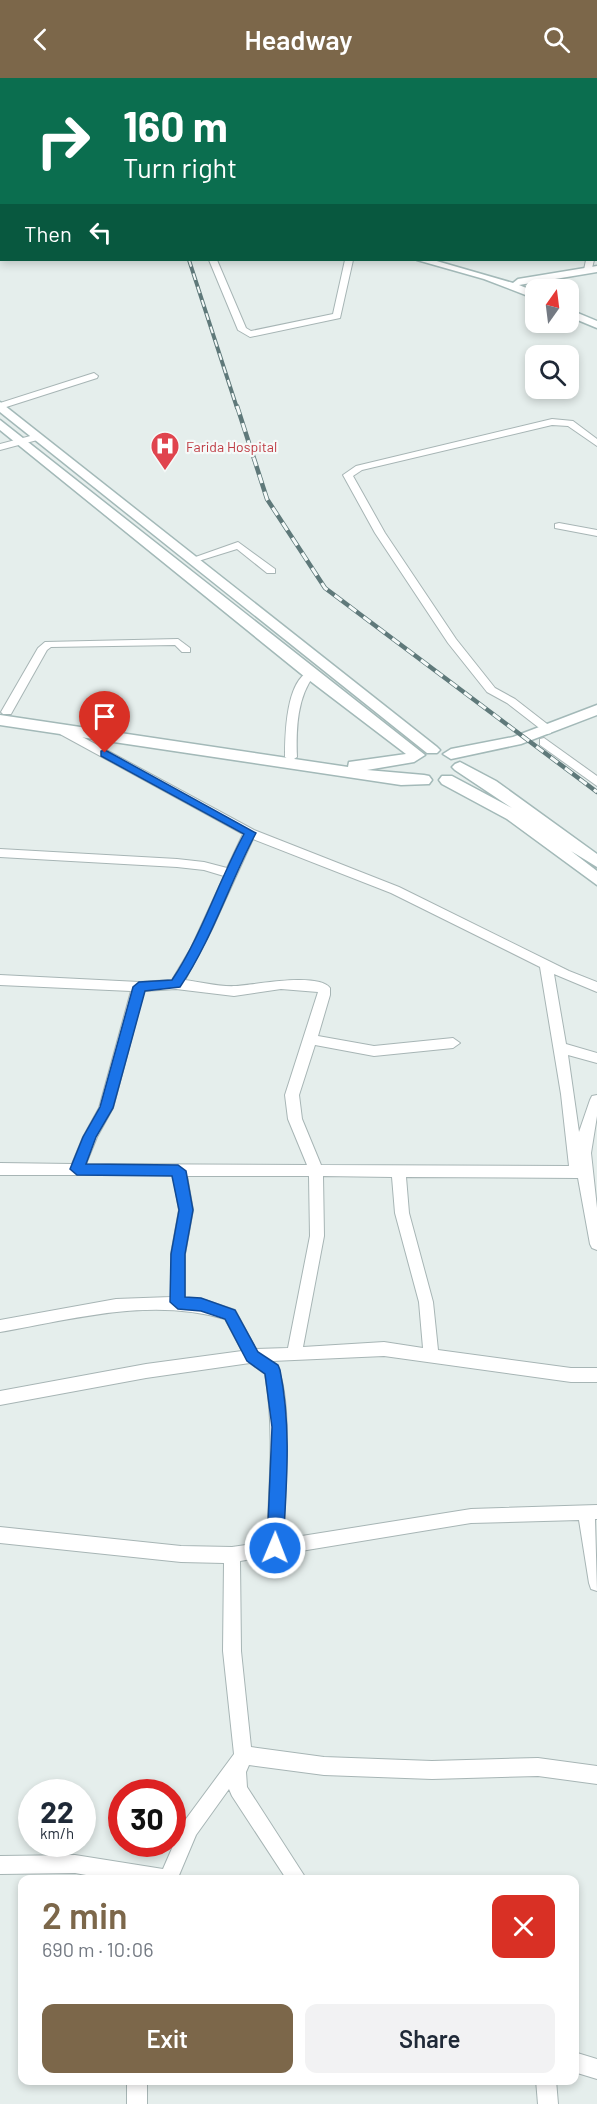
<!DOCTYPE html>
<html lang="en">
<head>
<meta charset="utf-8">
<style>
	:root { --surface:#fff; --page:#f2f2f3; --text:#1f2937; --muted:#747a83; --accent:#7c674a }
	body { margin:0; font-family:Barlow,sans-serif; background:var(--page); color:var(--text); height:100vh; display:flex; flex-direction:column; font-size:22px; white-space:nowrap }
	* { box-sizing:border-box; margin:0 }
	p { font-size:20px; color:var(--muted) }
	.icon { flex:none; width:33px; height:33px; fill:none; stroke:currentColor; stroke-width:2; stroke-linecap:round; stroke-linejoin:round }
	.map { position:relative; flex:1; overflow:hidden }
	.side { position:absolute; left:18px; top:1797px; width:561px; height:210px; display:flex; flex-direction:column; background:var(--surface); border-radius:12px; box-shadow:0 3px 9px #0003 }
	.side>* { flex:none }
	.top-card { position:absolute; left:0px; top:0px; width:597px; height:183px; box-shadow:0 3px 9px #0003; background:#0b6e4f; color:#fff; overflow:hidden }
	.needle { width:39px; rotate:14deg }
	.buttons { position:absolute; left:525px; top:201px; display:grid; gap:12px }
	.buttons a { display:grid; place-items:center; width:54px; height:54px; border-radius:12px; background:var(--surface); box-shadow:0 3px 9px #0003; font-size:30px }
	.speed { position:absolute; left:18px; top:1701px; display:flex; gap:12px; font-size:30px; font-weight:700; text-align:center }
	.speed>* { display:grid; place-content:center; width:78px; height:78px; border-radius:50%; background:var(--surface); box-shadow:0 3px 9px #0003; line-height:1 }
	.speed small { font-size:15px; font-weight:400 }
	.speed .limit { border:9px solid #d22; background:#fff; color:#111 }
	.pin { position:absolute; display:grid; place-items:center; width:51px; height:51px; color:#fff; margin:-62px -26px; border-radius:50% 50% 50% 0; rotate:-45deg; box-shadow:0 0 6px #0007 }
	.pin .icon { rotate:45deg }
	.me { position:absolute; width:66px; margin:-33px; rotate:1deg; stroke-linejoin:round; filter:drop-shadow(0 0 4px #0008) }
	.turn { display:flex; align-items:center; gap:21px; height:126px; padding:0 24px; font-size:27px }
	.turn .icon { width:78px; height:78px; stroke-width:2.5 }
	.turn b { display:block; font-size:42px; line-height:51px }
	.then { display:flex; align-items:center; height:57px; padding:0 24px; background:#0003; gap:12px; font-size:22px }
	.round { display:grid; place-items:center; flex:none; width:63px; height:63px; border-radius:12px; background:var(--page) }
	.overview { display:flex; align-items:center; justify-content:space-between; height:102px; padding:0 24px }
	h1 { font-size:36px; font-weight:600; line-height:45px; color:var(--accent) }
	.button { display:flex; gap:12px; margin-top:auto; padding:12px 24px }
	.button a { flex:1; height:69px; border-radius:12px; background:var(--accent); color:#fff; font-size:24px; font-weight:600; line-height:69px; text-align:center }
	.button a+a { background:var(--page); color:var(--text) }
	header { display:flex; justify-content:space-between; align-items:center; height:78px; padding:0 24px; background:var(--accent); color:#fff; font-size:27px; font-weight:600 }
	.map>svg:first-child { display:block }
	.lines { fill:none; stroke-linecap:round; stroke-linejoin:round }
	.street-casing { stroke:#a7b5b5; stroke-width:2 }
	.secondary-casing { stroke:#a3b9b8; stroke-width:3 }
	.street { fill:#fff; fill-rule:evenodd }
	.secondary { fill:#fff; fill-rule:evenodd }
	.rail-far1-casing { stroke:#5f797a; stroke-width:4 }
	.rail-casing { stroke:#5f797a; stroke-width:4.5 }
	.rail-far1 { stroke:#f5faf9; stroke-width:2; stroke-dasharray:7; stroke-linecap:butt }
	.rail { stroke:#f5faf9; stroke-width:3; stroke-dasharray:9; stroke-linecap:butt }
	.route { fill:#1a73e8; stroke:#114b97; stroke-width:1.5 }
	.labels { text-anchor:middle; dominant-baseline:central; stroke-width:4.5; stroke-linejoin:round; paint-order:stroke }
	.far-health-label { font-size:14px; fill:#be3a42; stroke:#f5faf9; text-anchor:start }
</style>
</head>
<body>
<header><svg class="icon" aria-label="back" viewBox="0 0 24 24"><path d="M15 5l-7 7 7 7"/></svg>Headway<svg class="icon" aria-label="search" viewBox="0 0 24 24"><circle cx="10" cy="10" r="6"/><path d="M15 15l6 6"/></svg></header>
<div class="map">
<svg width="597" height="2026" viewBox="0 0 597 2026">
	<rect width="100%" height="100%" fill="#e5eeec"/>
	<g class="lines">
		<g class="street-casing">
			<g id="street">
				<path d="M359,0H367L358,2Z"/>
				<rect x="462" y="0" width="8" height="2"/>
				<rect x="499" y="0" width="8" height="2"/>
				<path d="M527,0H535V2H528Z"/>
				<rect x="575" y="0" width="8" height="2"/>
				<rect x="596" y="19" width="1" height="4"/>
				<rect x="596" y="110" width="1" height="10"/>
				<path d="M209,182H217L246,250L251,253L333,236L345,182H353L340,240L250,259L238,252Z"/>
				<path d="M586,182H594L591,194L584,192Z"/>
				<path d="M94,295L98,298L97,300L0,331V325Z"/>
				<path d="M552,341L573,343L597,361V368L568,348L552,347L362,392L353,398L385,455L456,561L495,610L515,621L551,649V655L547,656L507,625L487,614L448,565L375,455L343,397L356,388Z"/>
				<path d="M38,356L41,357V361L0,372V366Z"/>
				<path d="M559,445L597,452V458L555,450V446Z"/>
				<path d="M238,464L275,491V495H267L237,471L192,485L187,482Z"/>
				<path d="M178,561L190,570V574H182L175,567L51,569L47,572L11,636H3L1,634L38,570L45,564Z"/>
				<path d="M310,593L315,596C297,619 296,650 297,679L291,683L285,679C285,657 286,602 310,593Z"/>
				<path d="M64,649L254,752L399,809L569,893L597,904V914L554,896L566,966L597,975V985L568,977L579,1054L590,1022L592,1018L597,1017V1038L591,1075L597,1130V1172L592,1170L590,1166L578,1100L406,1099L409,1135L433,1224L438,1272L571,1290H597V1304H571L384,1278L272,1283C296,1300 284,1430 283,1461L471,1431L597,1427V1441H595L597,1513L591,1511L589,1505L579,1442L471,1445L240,1483L241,1573L251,1669L324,1679L432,1683L538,1680L597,1688V1706L538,1698L432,1701L324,1697L249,1687L246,1694L247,1709L307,1802H287L232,1718L229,1711L196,1757L177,1802H114L75,1795L0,1796V1778L75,1777L163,1791L183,1745L234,1676L223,1573L224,1485L181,1484L0,1465V1449L181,1468L232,1469L267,1464C269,1407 275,1352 265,1296L250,1285L146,1300L0,1327V1313L146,1286L242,1273L225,1241C151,1219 73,1241 0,1254V1242L116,1221L171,1219V1176L179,1132L173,1097H0V1085L72,1086L83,1059L99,1030L131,913L0,907V897L139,904L172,902L191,870L224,798L204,792L177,789L0,779V771L177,781L204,784L227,790L243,756L60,656V650ZM253,761L391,815L540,889L561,1016L569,1088L321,1087L302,1041L299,1017L315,967L374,978L453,970L460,965L453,960L374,968L318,958L330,917V910C318,894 254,907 236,908C219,909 201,904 185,902L212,851ZM176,911L234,918L281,911L318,914L285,1017L288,1041L307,1087L86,1086L97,1059L113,1030L144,913ZM187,1098H309L310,1158L288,1270L256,1271L235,1232L205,1222L185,1220V1176L193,1132ZM323,1098L392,1099L395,1135L419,1224L423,1270L384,1264L303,1269L324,1158Z"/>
				<path d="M544,660L597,698V708L540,667V661Z"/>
				<path d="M574,1974L597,1981V2001L574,1994Z"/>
				<rect x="127" y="2002" width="20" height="24"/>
				<path d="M536,2002H556L558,2026H538Z"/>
			</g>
		</g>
		<g class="secondary-casing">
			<g id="secondary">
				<rect x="0" y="172" width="2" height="6"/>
				<path d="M417,182H433L513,205L518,201L597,188V194L519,207L536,214V221L484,201Z"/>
				<path d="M568,231L597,243V250L568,238Z"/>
				<path d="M0,324L437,669L440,672L437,675H427L0,334Z"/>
				<path d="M0,342L425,677L414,684L367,692L424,697L429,698L432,702L429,706L401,707L0,647V637L348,689L349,684L406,676L305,599L0,352Z"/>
				<path d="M597,627V637L521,666L451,681L443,676L451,671L513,659Z"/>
				<path d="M460,684L496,703L597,776V789L571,773L597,793V807L507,741L442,706L439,702L442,698H452L512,730L455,692L452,689L455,686Z"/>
			</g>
		</g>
		<use href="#street" class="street"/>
		<use href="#secondary" class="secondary"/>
		<g class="rail-far1-casing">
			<path id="rail-far1" d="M189,182L237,330"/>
		</g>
		<g class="rail-casing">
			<path id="rail" d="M237,328L267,421L325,510L597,714"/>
		</g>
		<use href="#rail-far1" class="rail-far1"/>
		<use href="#rail" class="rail"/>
	</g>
	<path class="route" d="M105,672L256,755C229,806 212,862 180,909L145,913L113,1030L96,1059L86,1086L178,1087L186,1093L193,1132L185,1176V1219L201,1220L235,1232L258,1274L278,1287L280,1292C292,1351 286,1410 283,1470L281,1475L275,1477L269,1475L267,1470L272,1349L265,1296L247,1283L225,1241L201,1233L178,1231L170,1224L171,1176L179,1132L172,1098L77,1097L70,1091L83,1059L100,1029L133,909L139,904L172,902C202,857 218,804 244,756L101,678V673Z"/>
	<defs>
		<g id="hospital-pin" transform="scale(1.5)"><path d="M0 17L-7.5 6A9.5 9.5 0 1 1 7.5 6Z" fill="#e0444e" stroke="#f5faf9"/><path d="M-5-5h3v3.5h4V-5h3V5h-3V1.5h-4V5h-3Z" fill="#fff"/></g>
	</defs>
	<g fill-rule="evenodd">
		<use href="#hospital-pin" x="165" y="368"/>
	</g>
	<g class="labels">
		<g class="far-health-label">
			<text x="186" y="368">Farida Hospital</text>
		</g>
	</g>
</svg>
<div class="buttons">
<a><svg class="needle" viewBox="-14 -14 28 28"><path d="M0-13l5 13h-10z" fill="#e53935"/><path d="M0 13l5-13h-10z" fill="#747a83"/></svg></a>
<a><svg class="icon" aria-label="search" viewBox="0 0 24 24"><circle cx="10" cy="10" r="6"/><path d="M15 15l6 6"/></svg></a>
</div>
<div class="speed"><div>22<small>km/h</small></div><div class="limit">30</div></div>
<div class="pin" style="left:105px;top:675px;background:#d93025"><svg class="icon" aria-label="arrive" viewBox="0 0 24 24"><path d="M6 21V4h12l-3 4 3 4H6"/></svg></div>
<svg class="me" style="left:275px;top:1470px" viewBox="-20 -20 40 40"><circle r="17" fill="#1a73e8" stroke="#fff" stroke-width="3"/><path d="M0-11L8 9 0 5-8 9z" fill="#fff"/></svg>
<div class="top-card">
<div class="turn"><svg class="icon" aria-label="right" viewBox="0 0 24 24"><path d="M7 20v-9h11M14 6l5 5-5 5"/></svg><div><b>160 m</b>Turn right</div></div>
<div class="then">Then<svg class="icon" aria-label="left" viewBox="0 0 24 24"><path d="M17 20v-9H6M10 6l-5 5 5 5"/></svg></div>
</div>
<section class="side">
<div class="overview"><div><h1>2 min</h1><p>690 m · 10:06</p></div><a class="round" style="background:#d93025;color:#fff"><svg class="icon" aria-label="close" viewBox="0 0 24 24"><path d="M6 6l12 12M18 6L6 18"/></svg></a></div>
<div class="button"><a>Exit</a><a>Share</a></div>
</section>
</div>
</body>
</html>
